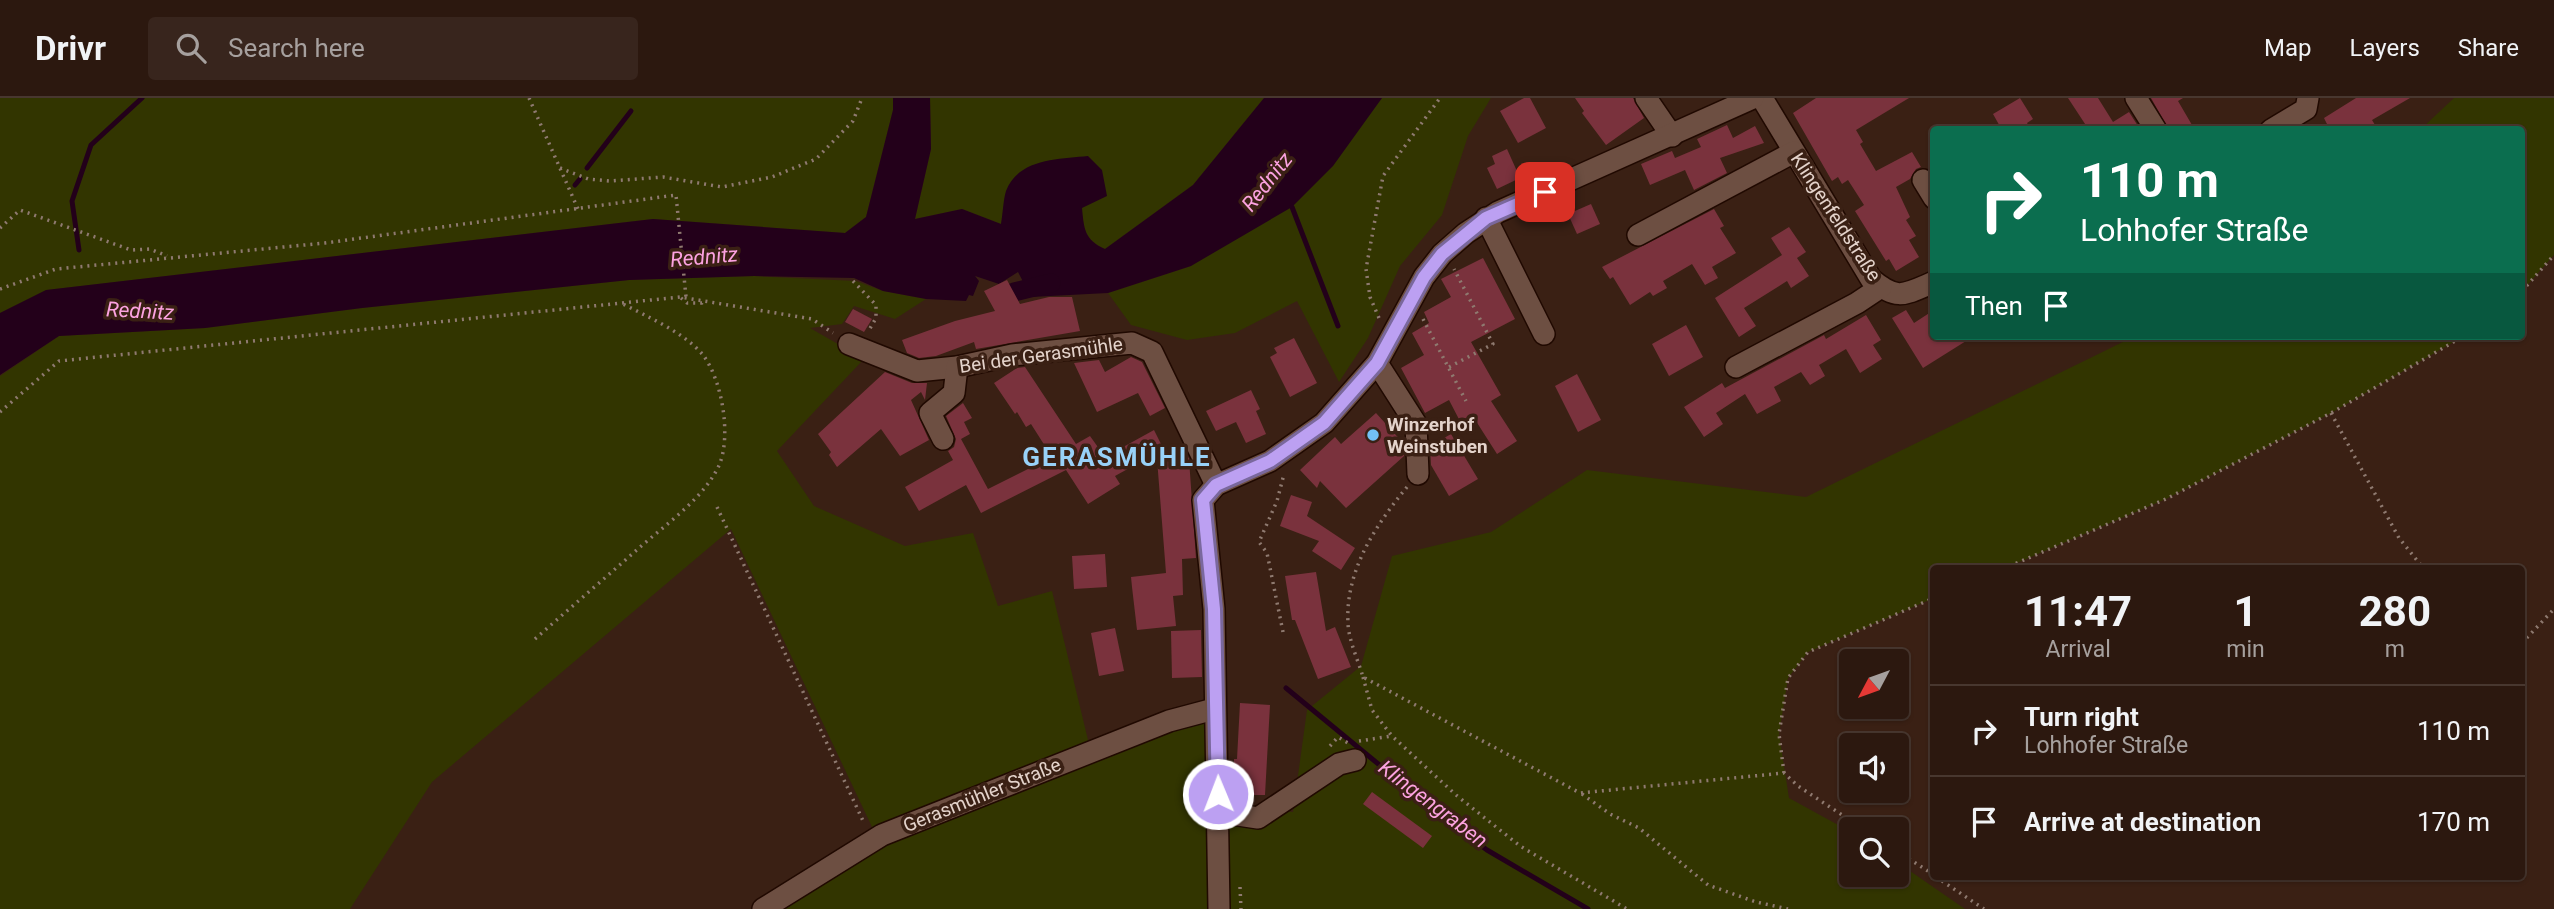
<!DOCTYPE html>
<html lang="en">
<head>
<meta charset="utf-8">
<style>
	:root { --surface:#2c180f; --page:#38251d; --text:#f1f3f6; --muted:#a6a09e; --line:#48372f }
	body { margin:0; font-family:Roboto,sans-serif; background:var(--page); color:var(--text); height:100vh; display:flex; flex-direction:column; font-size:26px; white-space:nowrap }
	* { box-sizing:border-box; margin:0 }
	p { font-size:23px; color:var(--muted) }
	.icon { flex:none; width:38px; height:38px; fill:none; stroke:currentColor; stroke-width:2; stroke-linecap:round; stroke-linejoin:round }
	.map { position:relative; flex:1; overflow:hidden }
	.panel { position:absolute; left:1930px; top:467px; width:595px; height:315px; display:flex; flex-direction:column; background:var(--surface); border-radius:7px; box-shadow:0 2px 5px #0004,0 0 0 2px var(--line) }
	.panel>* { flex:none }
	.banner { position:absolute; left:1930px; top:28px; width:595px; height:214px; border-radius:7px; box-shadow:0 2px 5px #0004,0 0 0 2px var(--line); background:#0b6e4f; color:#fff; overflow:hidden }
	.needle { width:46px; rotate:229deg }
	.tools { position:absolute; left:1839px; top:551px; display:grid; gap:14px }
	.tools a { display:grid; place-items:center; width:70px; height:70px; border-radius:7px; background:var(--surface); box-shadow:0 2px 5px #0004,0 0 0 2px var(--line); font-size:35px }
	.pin { position:absolute; display:grid; place-items:center; width:60px; height:60px; color:#fff; margin:-30px; border-radius:14px; box-shadow:0 4px 10px #0006 }
	.me { position:absolute; width:77px; margin:-38px; rotate:359deg; stroke-linejoin:round; filter:drop-shadow(0 0 5px #0008) }
	.turn { display:flex; align-items:center; gap:24px; height:147px; padding:0 35px; font-size:32px }
	.turn .icon { width:91px; height:91px; stroke-width:2.5 }
	.turn b { display:block; font-size:49px; line-height:60px }
	.then { display:flex; align-items:center; height:66px; padding:0 35px; background:#0003; gap:14px; font-size:26px }
	.eta { display:flex; justify-content:space-evenly; align-items:center; height:119px; text-align:center }
	.eta b { font-size:42px; font-weight:700; line-height:49px }
	ul { padding:0; list-style:none }
	li { display:flex; align-items:center; gap:21px; height:91px; padding:0 35px; border-top:2px solid var(--line) }
	li div { flex:1 }
	li b { display:block; font-size:26px }
	li em { font-style:normal }
	header { display:flex; align-items:center; gap:42px; box-sizing:border-box; height:98px; padding:0 35px; background:var(--surface); border-bottom:2px solid var(--line) }
	header strong { font-size:33px }
	nav { display:flex; gap:38px; margin-inline-start:auto; font-size:24px }
	.search { width:490px; height:63px; background:var(--page); display:flex; align-items:center; gap:18px; box-sizing:border-box; padding:0 24px; border-radius:7px; color:var(--muted); font-size:26px }
	.map>svg:first-child { display:block }
	.green { fill:#323500 }
	.water { fill:#23001a }
	.lines { fill:none; stroke-linecap:round; stroke-linejoin:round }
	.stream { stroke:#23001a; stroke-width:5 }
	.canal { stroke:#23001a; stroke-width:19 }
	.building { fill:#7a323d }
	.minor-casing { stroke:#200901; stroke-width:24 }
	.path { stroke:#8f7a70; stroke-width:3.5; stroke-dasharray:2 5; stroke-linecap:butt }
	.minor { stroke:#6d4f42; stroke-width:21 }
	.route-casing { stroke:#7a689d; stroke-width:18 }
	.route { stroke:#bca0f2; stroke-width:12 }
	.poi-dot { fill:#72c1f5; stroke:#3a2014; stroke-width:2.5 }
	.labels { text-anchor:middle; dominant-baseline:central; stroke-width:7; stroke-linejoin:round; paint-order:stroke }
	.street-label { font-size:19px; fill:#e4d3cb; stroke:#3a2014 }
	.poi-label { font-size:19px; font-weight:bold; fill:#e4d3cb; stroke:#3a2014; text-anchor:start }
	.water-label { font-size:21px; font-style:italic; fill:#fca2e0; stroke:#3a2014 }
	.district-label { font-size:26px; font-weight:bold; letter-spacing:2px; fill:#98d1f8; stroke:#3a2014 }
</style>
</head>
<body>
<header>
<strong>Drivr</strong>
<div class="search"><svg class="icon" aria-label="search" viewBox="0 0 24 24"><circle cx="10" cy="10" r="6"/><path d="M15 15l6 6"/></svg>Search here</div>
<nav><a>Map</a><a>Layers</a><a>Share</a></nav>
</header>
<div class="map">
<svg width="2554" height="811" viewBox="0 0 2554 811">
	<rect width="100%" height="100%" fill="#3a2014"/>
	<g class="green">
		<path d="M0,0H893V12L866,119L845,135L653,121L47,192L0,215Z"/>
		<path d="M930,0H1264L1193,87L1105,151C1084,142 1084,130 1081,110L1007,92L1001,126L962,111L915,121L931,51Z"/>
		<path d="M1382,0H1491L1468,38L1442,117L1400,168L1368,240L1339,284L1297,203L1235,235L1187,242L1131,227L1108,195L1191,168L1369,16Z"/>
		<path d="M2454,0H2554V157L2522,193V32L2421,31Z"/>
		<path d="M754,178L856,183L883,193L926,201L895,221L854,208L842,226L810,230L864,261L777,353L814,408L905,448L973,435L998,508L1052,493L1088,642L1213,615L1221,706L1293,714L1307,612L1361,568L1392,458L1491,434L1587,372L1806,399L2135,238H2464L2331,315L2166,401L2003,471H1934V500L1808,554L1788,580L1779,636L1789,700L1851,734L1852,777H1897V764L1965,811H756L873,731L731,431L432,684L350,811H0V278L59,238L205,230L362,210L629,182Z"/>
	</g>
	<path class="water" d="M893,0H930L931,51L915,121L962,111L1001,126C1003,115 1003,103 1006,93C1019,60 1059,61 1088,58L1102,72L1107,98L1082,110C1084,130 1084,142 1105,151L1193,87L1264,0H1382L1333,68L1292,109L1191,168L1108,195L1031,199L1018,174L999,186L975,178L979,183L973,198L969,197L966,203L926,201L883,193L854,180L754,178L629,182L362,210L205,230L59,238L0,277V215L46,192L653,121L845,135L866,119L893,12Z"/>
	<g class="lines">
		<g class="stream">
			<path d="M587,70L631,13"/>
			<path d="M575,87L580,81"/>
			<path d="M1292,109L1338,228"/>
			<path d="M79,152L72,103L91,47L142,0"/>
			<path d="M1286,590L1450,725L1487,752L1588,811"/>
		</g>
		<path class="canal" d="M1014,194L1051,185"/>
	</g>
	<g class="building">
		<path d="M1524,0H1530L1546,30L1518,45L1500,13Z"/>
		<path d="M1575,0H1633L1644,20L1606,47L1582,15L1584,13Z"/>
		<path d="M1816,0H1909L1856,32L1863,44L1860,46L1876,73L1912,54L1921,69L1916,71L1910,81L1896,89L1910,119L1906,122L1916,138L1909,142L1919,159L1896,173L1889,161L1886,163L1855,113L1864,107L1848,82L1842,86L1838,79L1832,83L1793,15Z"/>
		<path d="M2020,0L2033,21L2027,25L2031,32H2002L1993,16Z"/>
		<path d="M2068,0H2098L2113,24L2129,14L2138,28L2133,32H2089Z"/>
		<path d="M2151,0H2183L2178,3L2192,27L2185,32H2169Z"/>
		<path d="M2356,0H2410L2372,22L2378,32H2330L2324,20Z"/>
		<path d="M1727,27L1733,40L1755,28L1764,45L1720,60L1727,75L1694,92L1685,72L1650,87L1641,66L1672,53L1675,60L1701,49L1697,41Z"/>
		<path d="M1507,51L1520,80L1497,91L1487,70L1495,66L1492,58Z"/>
		<path d="M1591,106L1600,126L1577,136L1568,116Z"/>
		<path d="M1714,111L1724,128L1720,130L1736,155L1712,169L1718,180L1705,187L1692,166L1663,183L1667,190L1653,198L1650,194L1630,207L1613,179L1610,181L1602,169Z"/>
		<path d="M1789,129L1806,154L1797,160L1809,178L1791,190L1787,183L1744,210L1756,228L1739,239L1715,200L1782,157L1771,140Z"/>
		<path d="M1483,160L1515,221L1471,244L1501,297L1491,303L1517,343L1497,356L1474,320L1462,327L1449,302L1425,315L1401,270L1424,257L1412,235L1429,225L1424,214L1451,199L1441,181Z"/>
		<path d="M1007,182L1020,206L1049,199H1072L1080,233L976,251L974,244L936,258L919,260L907,255L902,242L955,223L995,213L984,193Z"/>
		<path d="M853,211L872,221L864,234L845,224Z"/>
		<path d="M1906,212L1914,225L1934,212V238H1974L1923,270L1892,220Z"/>
		<path d="M1866,217L1881,242L1873,247L1882,261L1860,275L1846,251L1819,267L1825,278L1810,287L1801,274L1774,289L1781,303L1757,316L1745,296L1716,315L1723,326L1704,339L1684,309L1722,285L1725,290L1824,237L1826,241Z"/>
		<path d="M1686,227L1703,259L1669,278L1652,246Z"/>
		<path d="M1294,240L1317,285L1290,299L1270,259L1277,255L1274,250Z"/>
		<path d="M1131,259L1142,264L1165,310L1150,318L1138,295L1097,314L1074,265L1099,262L1105,274Z"/>
		<path d="M1025,269L1076,346L1090,338L1105,359L1154,332L1165,354L1185,352L1189,361L1196,460L1182,461L1183,497L1173,498L1176,528L1137,532L1132,489L1131,479L1166,475L1157,361L1146,367L1144,362L1115,378L1120,386L1088,406L1066,372L981,415L966,387L919,413L905,389L953,362L948,353L954,349L956,341L946,318L963,305L972,320L964,324L970,336L961,341L988,391L1052,359L1031,326L1026,329L1017,314L1015,316L994,285L1017,270Z"/>
		<path d="M885,274L912,285H927L925,302L921,294L911,302L929,342L900,358L881,331L837,369L829,357L831,354L818,336Z"/>
		<path d="M1577,276L1601,322L1578,334L1555,288Z"/>
		<path d="M1251,292L1260,311L1256,313L1266,336L1246,345L1236,324L1216,333L1206,313Z"/>
		<path d="M1376,315L1404,346V358L1346,410L1320,383L1317,390L1300,372L1335,339L1341,346Z"/>
		<path d="M1451,336L1478,381L1449,398L1431,367L1430,348Z"/>
		<path d="M1291,397L1312,404L1307,418L1355,450L1341,472L1312,453L1319,443L1280,428Z"/>
		<path d="M1105,456L1107,489L1074,491L1072,458Z"/>
		<path d="M1316,474L1326,533L1335,529L1351,569L1318,581L1295,522H1292L1285,478Z"/>
		<path d="M1115,530L1124,573L1099,578L1091,535Z"/>
		<path d="M1201,532L1202,579L1172,580L1171,533Z"/>
		<path d="M1240,605L1270,607L1265,697H1234V661H1237Z"/>
		<path d="M1372,694L1432,738L1423,750L1363,706Z"/>
	</g>
	<g class="lines">
		<g class="minor-casing">
			<g id="minor">
				<path d="M1646,0L1672,38"/>
				<path d="M1762,0L1871,181C1897,203 1904,197 1934,184"/>
				<path d="M2136,0L2156,32"/>
				<path d="M2271,32L2306,11L2308,0"/>
				<path d="M1923,82L1934,100"/>
				<path d="M1486,120L1544,236"/>
				<path d="M1638,137L1794,54"/>
				<path d="M849,246L917,273L957,269L1012,257L1132,245L1152,254L1216,387"/>
				<path d="M1377,265L1416,326L1418,376"/>
				<path d="M1736,269L1857,205L1881,189"/>
				<path d="M943,341L930,315L954,295L957,269"/>
				<path d="M1218,714L1258,720L1339,666L1355,662"/>
				<path d="M763,811L882,737L1169,623L1214,611"/>
				<path d="M1219,811L1214,511L1203,402L1216,387L1270,363L1324,325L1377,265L1424,179L1442,156L1466,135L1498,114L1753,0"/>
			</g>
		</g>
		<g class="path">
			<path d="M529,0L578,111"/>
			<path d="M560,70L588,81L610,83L663,79L722,89L772,79L816,61L853,23L862,0"/>
			<path d="M0,130L20,112L131,152L150,151L167,158"/>
			<path d="M853,183L876,207V220L868,234"/>
			<path d="M0,191L56,171L325,145L676,97L686,199"/>
			<path d="M2522,193L2554,157"/>
			<path d="M681,200L687,205H702L704,202"/>
			<path d="M1379,220L1370,199L1366,171L1383,78L1440,0"/>
			<path d="M1423,221L1466,303"/>
			<path d="M1449,269L1493,246L1454,171"/>
			<path d="M0,314L59,263L680,199L812,221L833,235"/>
			<path d="M2331,315L2399,440L2424,471"/>
			<path d="M1407,389C1375,428 1345,473 1348,526C1349,543 1358,562 1363,579L1580,695L1784,675L1798,688L1865,732"/>
			<path d="M717,409L864,725"/>
			<path d="M2003,471L2166,401L2331,315L2464,238"/>
			<path d="M1283,534L1267,455L1259,444L1277,403L1284,376"/>
			<path d="M535,541C570,510 605,480 639,450C666,426 706,399 720,365C731,336 722,282 703,257C685,235 648,219 623,206"/>
			<path d="M2522,545L2554,511"/>
			<path d="M1363,579L1372,612L1392,638L1456,697L1520,748L1627,811"/>
			<path d="M1359,643L1392,638"/>
			<path d="M1330,648L1338,639L1348,645"/>
			<path d="M1784,675L1779,636L1788,580L1808,554L1934,500"/>
			<path d="M1582,696L1610,716L1639,730L1708,787L1756,804L1788,811"/>
			<path d="M1897,753L1934,777"/>
			<path d="M1936,779L1984,811"/>
			<path d="M1240,789L1241,811"/>
		</g>
		<use href="#minor" class="minor"/>
	</g>
	<g class="lines">
		<g class="route-casing">
			<path id="route" d="M1218,696L1214,511L1203,402L1216,387L1270,363L1324,325L1377,265L1424,179L1442,156L1486,120L1545,94"/>
		</g>
		<use href="#route" class="route"/>
	</g>
	<circle class="poi-dot" cx="1373" cy="337" r="7"/>
	<g class="labels">
		<g class="street-label">
			<text transform="translate(1836 119) rotate(57)">Klingenfeldstraße</text>
			<text transform="translate(1041 257) rotate(-8)">Bei der Gerasmühle</text>
			<text transform="translate(982 697) rotate(-22)">Gerasmühler Straße</text>
		</g>
		<g class="poi-label">
			<text x="1387" y="326">Winzerhof<tspan x="1387" dy="22">Weinstuben</tspan></text>
		</g>
		<g class="water-label">
			<text transform="translate(1267 84) rotate(-52)">Rednitz</text>
			<text transform="translate(704 159) rotate(-5)">Rednitz</text>
			<text transform="translate(140 213) rotate(3)">Rednitz</text>
			<text transform="translate(1433 706) rotate(37)">Klingengraben</text>
		</g>
		<g class="district-label">
			<text x="1117" y="359">GERASMÜHLE</text>
		</g>
	</g>
</svg>
<div class="tools">
<a><svg class="needle" viewBox="-14 -14 28 28"><path d="M0-13l5 13h-10z" fill="#e53935"/><path d="M0 13l5-13h-10z" fill="#a6a09e"/></svg></a>
<a><svg class="icon" aria-label="sound" viewBox="0 0 24 24"><path d="M4 9h4l5-4v14l-5-4H4zM17 9q2 3 0 6"/></svg></a>
<a><svg class="icon" aria-label="search" viewBox="0 0 24 24"><circle cx="10" cy="10" r="6"/><path d="M15 15l6 6"/></svg></a>
</div>
<div class="pin" style="left:1545px;top:94px;background:#d93025"><svg class="icon" aria-label="arrive" viewBox="0 0 24 24"><path d="M6 21V4h12l-3 4 3 4H6"/></svg></div>
<svg class="me" style="left:1218px;top:696px" viewBox="-20 -20 40 40"><circle r="17" fill="#bca0f2" stroke="#fff" stroke-width="3"/><path d="M0-11L8 9 0 5-8 9z" fill="#fff"/></svg>
<div class="banner">
<div class="turn"><svg class="icon" aria-label="right" viewBox="0 0 24 24"><path d="M7 20v-9h11M14 6l5 5-5 5"/></svg><div><b>110 m</b>Lohhofer Straße</div></div>
<div class="then">Then<svg class="icon" aria-label="arrive" viewBox="0 0 24 24"><path d="M6 21V4h12l-3 4 3 4H6"/></svg></div>
</div>
<section class="panel">
<div class="eta">
<div><b>11:47</b><p>Arrival</p></div>
<div><b>1</b><p>min</p></div>
<div><b>280</b><p>m</p></div>
</div>
<ul>
<li><svg class="icon" aria-label="right" viewBox="0 0 24 24"><path d="M7 20v-9h11M14 6l5 5-5 5"/></svg><div><b>Turn right</b><p>Lohhofer Straße</p></div><em>110 m</em></li>
<li><svg class="icon" aria-label="arrive" viewBox="0 0 24 24"><path d="M6 21V4h12l-3 4 3 4H6"/></svg><div><b>Arrive at destination</b></div><em>170 m</em></li>
</ul>
</section>
</div>
</body>
</html>
